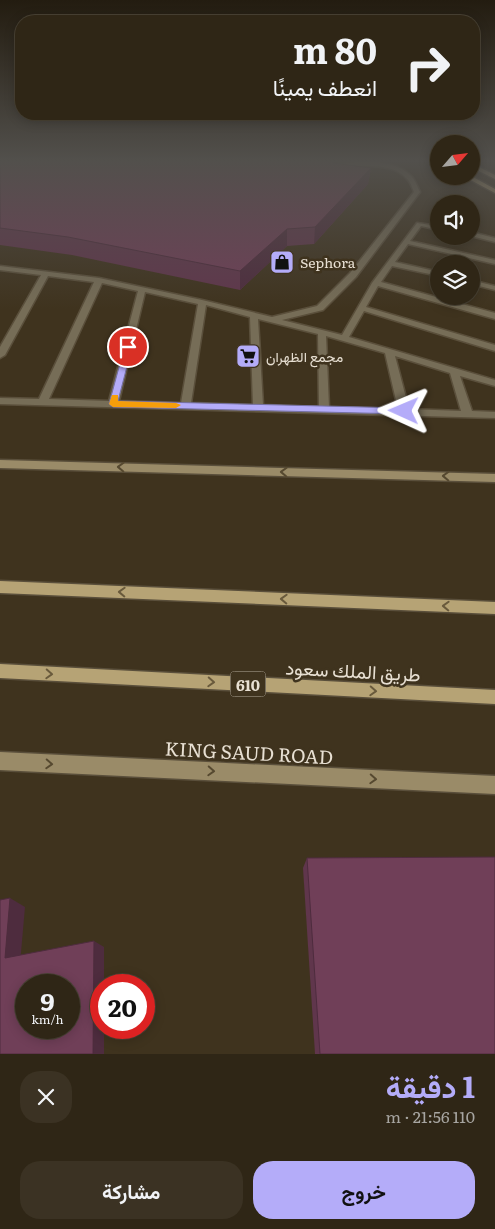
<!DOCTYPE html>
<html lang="ar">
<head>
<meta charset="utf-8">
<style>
	:root { --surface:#2f2616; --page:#3b3223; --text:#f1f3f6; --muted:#a7a5a1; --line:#4a4335; --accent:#b4acf9 }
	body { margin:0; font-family:Literata,Vazirmatn,serif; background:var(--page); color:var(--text); direction:rtl; height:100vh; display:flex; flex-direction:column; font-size:19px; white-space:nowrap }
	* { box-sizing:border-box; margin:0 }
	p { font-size:16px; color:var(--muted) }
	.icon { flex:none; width:28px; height:28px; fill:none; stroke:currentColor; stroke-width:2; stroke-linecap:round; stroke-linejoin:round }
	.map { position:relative; height:1054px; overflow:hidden; direction:ltr }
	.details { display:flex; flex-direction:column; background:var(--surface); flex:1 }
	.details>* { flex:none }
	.top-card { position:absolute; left:15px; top:15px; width:465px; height:105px; border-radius:20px; box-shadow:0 2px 12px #0003,0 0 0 1px var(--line); direction:rtl; background:#2f2616; color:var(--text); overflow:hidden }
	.needle { width:32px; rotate:62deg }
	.fabs { position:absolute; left:430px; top:135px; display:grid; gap:10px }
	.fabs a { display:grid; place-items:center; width:50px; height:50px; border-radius:50%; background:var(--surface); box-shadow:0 2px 12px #0003,0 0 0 1px var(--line); font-size:25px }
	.speed { position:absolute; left:15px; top:974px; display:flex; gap:10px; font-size:25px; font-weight:700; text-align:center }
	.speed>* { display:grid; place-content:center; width:65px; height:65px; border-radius:50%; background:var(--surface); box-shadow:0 2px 12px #0003,0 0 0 1px var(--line); line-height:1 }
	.speed small { font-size:12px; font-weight:400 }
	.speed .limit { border:8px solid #d22; background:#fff; color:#111 }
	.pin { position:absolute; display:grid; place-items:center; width:42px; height:42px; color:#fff; margin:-21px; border:2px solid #fff; border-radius:50%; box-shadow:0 1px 5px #0007 }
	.me { position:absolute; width:55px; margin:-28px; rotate:271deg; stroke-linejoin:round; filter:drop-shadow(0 0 4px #0008) }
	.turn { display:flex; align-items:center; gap:18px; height:105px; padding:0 20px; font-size:22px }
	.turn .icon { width:65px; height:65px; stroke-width:2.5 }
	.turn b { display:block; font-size:35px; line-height:42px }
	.round { display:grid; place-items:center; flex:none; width:52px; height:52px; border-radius:20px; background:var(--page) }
	.summary { display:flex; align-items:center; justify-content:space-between; height:85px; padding:0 20px }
	h1 { font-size:30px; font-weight:700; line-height:38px; color:var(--accent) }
	.action { display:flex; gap:10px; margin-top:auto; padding:10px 20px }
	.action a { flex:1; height:58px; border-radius:20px; background:var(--accent); color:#111; font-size:20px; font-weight:700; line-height:58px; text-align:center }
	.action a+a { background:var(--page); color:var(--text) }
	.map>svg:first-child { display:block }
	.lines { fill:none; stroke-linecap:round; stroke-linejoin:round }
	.lane-casing { stroke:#5a4f3b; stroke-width:3 }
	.secondary-casing { stroke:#5a4f3b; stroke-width:3 }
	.primary-casing { stroke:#5a4f3b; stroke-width:3 }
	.lane { fill:#766d57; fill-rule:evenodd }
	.secondary { fill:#9a8b68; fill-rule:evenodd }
	.primary { fill:#b6a375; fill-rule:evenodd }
	.wall { fill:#60364c }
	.shaded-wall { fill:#4e2c3e }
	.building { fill:#703f58; stroke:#4e2c3e; fill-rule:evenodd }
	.oneway { stroke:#564930 }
	.oneway2 { stroke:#695a3c }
	.route { fill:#b4acf9; stroke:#7570a2 }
	.slow { fill:#f59e0b }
	.labels { text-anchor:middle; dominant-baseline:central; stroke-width:5; stroke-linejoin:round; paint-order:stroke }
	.far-poi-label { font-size:14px; fill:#e8e0d3; stroke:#3f331e; text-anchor:start }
	.shield { fill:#3f331e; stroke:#b5ac9d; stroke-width:1 }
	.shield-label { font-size:15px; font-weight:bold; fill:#e8e0d3 }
	.near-street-label { font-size:19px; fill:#e8e0d3; stroke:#3f331e }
</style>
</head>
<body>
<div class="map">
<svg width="495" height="1054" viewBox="0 0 495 1054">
	<rect width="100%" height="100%" fill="#3f331e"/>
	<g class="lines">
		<g class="lane-casing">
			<g id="lane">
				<path d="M326,161H332L334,164C356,163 393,157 410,175C415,179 417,186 420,192L356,277L323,310L282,320L342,335L372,283L417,223L439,226V230L421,226L410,241L495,260V264L408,244L395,262L439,272V276L392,266L381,282L495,313V319L378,286L366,307L495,345V351L364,311L349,337L495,380V386L460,376L472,411L495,412V418L0,404V398L39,399L94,282L48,276L5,355L0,358V347L41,275L0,270V266L99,278L202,300L272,317L317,306L350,273L414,192C412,187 410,181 406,178C392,161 351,166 332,168ZM102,283L138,291L109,401L49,399ZM145,292L198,304L181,403L119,401ZM206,305L250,317L253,405L191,403ZM258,319L318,334L319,407L263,405ZM326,336L385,353L398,409L329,407ZM395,356L450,373L461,411L409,409Z"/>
				<path d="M471,232L495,238V242L471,236Z"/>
				<path d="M471,280L495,286V290L471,284Z"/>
			</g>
		</g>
		<g class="secondary-casing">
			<g id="secondary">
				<path d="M0,460L495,474V482L0,468Z"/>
				<path d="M0,752L495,776V794L0,770Z"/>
			</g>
		</g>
		<g class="primary-casing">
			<g id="primary">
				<path d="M433,161H439V165Z"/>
				<path d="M471,163L495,175V179L471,167Z"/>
				<path d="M463,176H471L495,189V193Z"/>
				<path d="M0,581L495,602V614L0,593Z"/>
				<path d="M0,664L495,690V704L0,678Z"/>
			</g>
		</g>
		<use href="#lane" class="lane"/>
		<use href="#secondary" class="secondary"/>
		<use href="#primary" class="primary"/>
	</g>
	<g class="wall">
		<path d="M0,161L333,163L371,168L368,184L314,244L287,246L240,290L72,255L0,245Z"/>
		<path d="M307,858L495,1054H315L303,868Z"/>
	</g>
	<g class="shaded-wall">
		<path d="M371,168L368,184L314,244L315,227Z"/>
		<path d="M287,229V246L240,290V271Z"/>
		<path d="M10,898L25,907L20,964L5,958Z"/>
		<path d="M94,941L104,947V985H101V1028H104V1054H93Z"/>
	</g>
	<g class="building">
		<path d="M0,161H332L333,163L371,168L315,227L287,229L240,271L68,237L0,228Z"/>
		<path d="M495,857V1054H320L307,858Z"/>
		<path d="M10,898L5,958L94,941L93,1054H0V900ZM26,985H69V1028H26Z"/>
	</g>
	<defs><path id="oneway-chevron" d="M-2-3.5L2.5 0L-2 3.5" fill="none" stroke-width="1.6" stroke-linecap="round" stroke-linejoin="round" transform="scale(1.25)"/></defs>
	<g class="oneway">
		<use href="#oneway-chevron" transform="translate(121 467) rotate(-178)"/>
		<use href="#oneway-chevron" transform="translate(284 472) rotate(-178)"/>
		<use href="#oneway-chevron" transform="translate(446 476) rotate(-178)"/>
		<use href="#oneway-chevron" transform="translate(49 764) rotate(3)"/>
		<use href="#oneway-chevron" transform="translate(211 771) rotate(3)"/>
		<use href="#oneway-chevron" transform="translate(373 779) rotate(3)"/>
	</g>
	<g class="oneway2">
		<use href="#oneway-chevron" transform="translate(122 592) rotate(-178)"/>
		<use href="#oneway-chevron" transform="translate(284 599) rotate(-178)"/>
		<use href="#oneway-chevron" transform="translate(446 606) rotate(-178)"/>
		<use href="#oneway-chevron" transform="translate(49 674) rotate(3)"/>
		<use href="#oneway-chevron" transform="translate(211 682) rotate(3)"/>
		<use href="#oneway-chevron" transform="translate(373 691) rotate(3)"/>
	</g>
	<linearGradient id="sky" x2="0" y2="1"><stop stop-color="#231c10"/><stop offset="0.52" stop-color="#52504c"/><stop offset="1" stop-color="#52504c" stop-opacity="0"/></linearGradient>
	<rect width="495" height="309" fill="url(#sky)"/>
	<path class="route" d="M125,345L132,347L118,401L404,408L409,411L404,414L113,407L109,404Z"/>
	<path class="slow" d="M112,395H118V401L176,403L181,405L176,408L113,407L109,404Z"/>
	<defs>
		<g id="shop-square" transform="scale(1.25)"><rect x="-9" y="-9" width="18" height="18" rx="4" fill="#b4acf9" stroke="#3f331e"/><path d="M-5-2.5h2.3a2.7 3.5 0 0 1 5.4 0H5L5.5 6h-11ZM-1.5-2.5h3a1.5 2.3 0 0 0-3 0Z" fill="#111"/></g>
		<g id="supermarket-square" transform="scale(1.25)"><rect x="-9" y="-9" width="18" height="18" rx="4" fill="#b4acf9" stroke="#3f331e"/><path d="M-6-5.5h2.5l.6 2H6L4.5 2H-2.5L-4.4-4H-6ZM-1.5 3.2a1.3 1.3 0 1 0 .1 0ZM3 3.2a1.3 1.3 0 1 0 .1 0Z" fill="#111"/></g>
	</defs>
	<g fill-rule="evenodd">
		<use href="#shop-square" x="282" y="262"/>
		<use href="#supermarket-square" x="248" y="356"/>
	</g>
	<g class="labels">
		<g class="far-poi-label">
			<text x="300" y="262">Sephora</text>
			<text x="266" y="356">مجمع الظهران</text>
		</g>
		<rect class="shield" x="230.5" y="671.5" width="35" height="25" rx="4"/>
		<g class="shield-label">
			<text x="248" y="684">610</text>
		</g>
		<g class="near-street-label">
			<text transform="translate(353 670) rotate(3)">طريق الملك سعود</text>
			<text transform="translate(249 752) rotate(3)">KING SAUD ROAD</text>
		</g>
	</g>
</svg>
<div class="fabs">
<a><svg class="needle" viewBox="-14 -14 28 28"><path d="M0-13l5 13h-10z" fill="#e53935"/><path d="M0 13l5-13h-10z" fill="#a7a5a1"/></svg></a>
<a><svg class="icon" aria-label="sound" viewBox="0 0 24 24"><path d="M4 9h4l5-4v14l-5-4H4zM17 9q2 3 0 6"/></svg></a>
<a><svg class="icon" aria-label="layers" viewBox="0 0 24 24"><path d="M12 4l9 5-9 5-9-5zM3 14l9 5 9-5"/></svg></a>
</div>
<div class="speed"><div>9<small>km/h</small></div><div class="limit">20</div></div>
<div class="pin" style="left:128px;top:347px;background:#d93025"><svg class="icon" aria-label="arrive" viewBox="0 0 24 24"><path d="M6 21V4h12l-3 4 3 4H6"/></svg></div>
<svg class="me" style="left:404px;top:411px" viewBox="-20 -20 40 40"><path d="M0-17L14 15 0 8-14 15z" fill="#b4acf9" stroke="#fff" stroke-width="4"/></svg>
<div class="top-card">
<div class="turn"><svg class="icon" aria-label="right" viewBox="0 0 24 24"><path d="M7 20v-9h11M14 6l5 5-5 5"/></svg><div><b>80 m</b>انعطف يمينًا</div></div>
</div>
</div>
<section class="details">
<div class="summary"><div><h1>1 دقيقة</h1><p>110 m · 21:56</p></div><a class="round"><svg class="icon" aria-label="close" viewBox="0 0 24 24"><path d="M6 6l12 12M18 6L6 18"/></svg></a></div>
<div class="action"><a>خروج</a><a>مشاركة</a></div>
</section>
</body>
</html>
